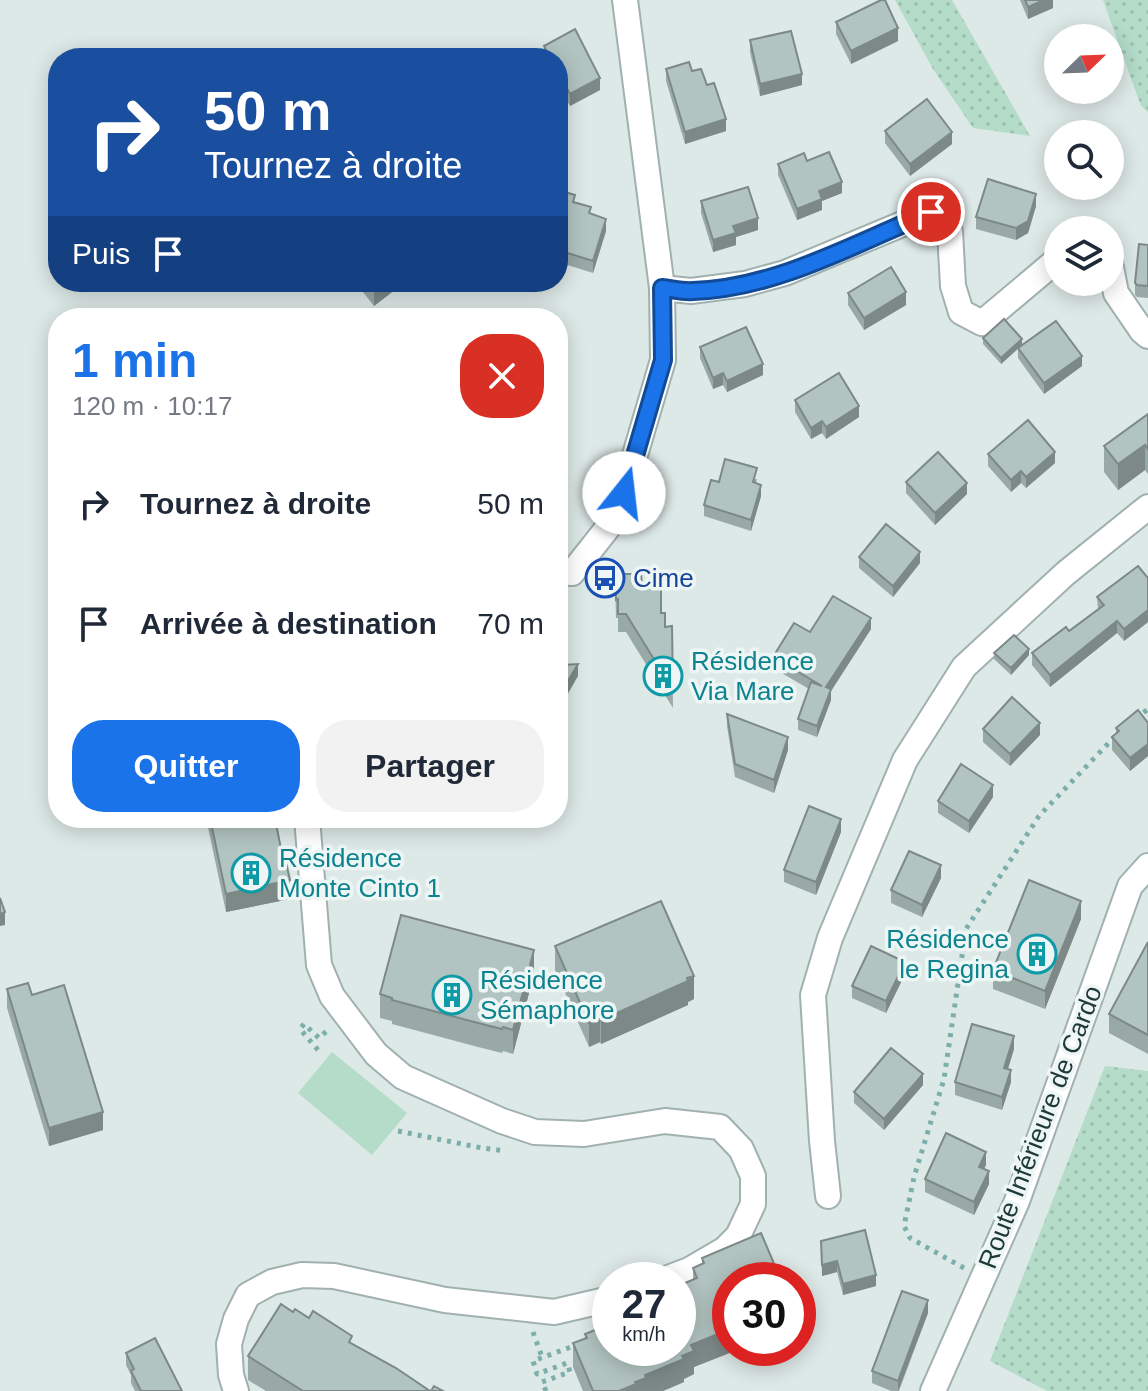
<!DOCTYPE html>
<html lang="fr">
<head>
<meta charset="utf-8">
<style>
	:root { --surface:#fff; --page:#f2f2f3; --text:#1f2937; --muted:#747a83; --accent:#1a73e8 }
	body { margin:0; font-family:Helvetica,sans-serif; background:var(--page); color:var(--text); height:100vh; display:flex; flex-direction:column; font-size:30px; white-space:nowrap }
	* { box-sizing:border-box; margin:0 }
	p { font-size:26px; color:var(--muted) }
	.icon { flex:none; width:44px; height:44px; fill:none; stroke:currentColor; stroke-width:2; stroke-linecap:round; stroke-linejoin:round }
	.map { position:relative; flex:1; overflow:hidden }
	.panel { position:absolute; left:48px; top:308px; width:520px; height:520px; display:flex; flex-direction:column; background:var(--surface); border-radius:32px; box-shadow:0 4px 20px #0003 }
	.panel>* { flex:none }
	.guide { position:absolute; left:48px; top:48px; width:520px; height:244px; border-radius:32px; box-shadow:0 4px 20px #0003; background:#1a4fa0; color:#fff; overflow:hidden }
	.needle { width:52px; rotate:67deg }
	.fabs { position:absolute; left:1044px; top:24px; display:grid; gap:16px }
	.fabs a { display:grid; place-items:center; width:80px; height:80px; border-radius:50%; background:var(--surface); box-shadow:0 4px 20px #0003; font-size:40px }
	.speed { position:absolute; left:592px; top:1262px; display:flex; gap:16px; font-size:40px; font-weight:700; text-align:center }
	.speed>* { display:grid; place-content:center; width:104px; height:104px; border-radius:50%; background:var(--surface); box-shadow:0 4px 20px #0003; line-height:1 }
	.speed small { font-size:20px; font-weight:400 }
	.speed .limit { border:12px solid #d22; background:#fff; color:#111 }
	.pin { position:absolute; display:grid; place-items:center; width:68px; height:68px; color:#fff; margin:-34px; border:4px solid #fff; border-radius:50%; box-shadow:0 2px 8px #0007 }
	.me { position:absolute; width:88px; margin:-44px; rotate:16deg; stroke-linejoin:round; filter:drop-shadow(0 0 6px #0008) }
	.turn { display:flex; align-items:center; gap:28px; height:168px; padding:0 24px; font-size:36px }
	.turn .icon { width:104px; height:104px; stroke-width:2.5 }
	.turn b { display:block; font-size:56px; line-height:68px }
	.then { display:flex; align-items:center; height:76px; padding:0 24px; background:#0003; gap:16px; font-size:30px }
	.round { display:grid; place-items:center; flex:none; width:84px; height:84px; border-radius:32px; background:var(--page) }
	.head { display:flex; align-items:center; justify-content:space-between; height:136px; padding:0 24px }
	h1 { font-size:48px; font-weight:700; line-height:60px; color:var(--accent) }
	.button { display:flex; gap:16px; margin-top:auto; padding:16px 24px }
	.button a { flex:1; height:92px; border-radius:32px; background:var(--accent); color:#fff; font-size:32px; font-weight:700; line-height:92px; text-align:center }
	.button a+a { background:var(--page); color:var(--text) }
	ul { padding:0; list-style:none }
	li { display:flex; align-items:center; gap:24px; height:120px; padding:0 24px }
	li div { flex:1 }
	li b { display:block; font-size:30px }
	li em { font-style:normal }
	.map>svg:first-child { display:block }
	.grass { fill:url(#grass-dots) }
	.pitch { fill:#b4dcc9 }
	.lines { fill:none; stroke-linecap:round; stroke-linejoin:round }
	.minor-casing { stroke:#a0b1af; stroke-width:28 }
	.path { stroke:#7caeab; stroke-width:5; stroke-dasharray:4 6; stroke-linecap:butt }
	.minor { stroke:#fff; stroke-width:24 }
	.wall { fill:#99a9a6 }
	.shaded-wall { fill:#7d8987 }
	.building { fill:#b2c4c1; stroke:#7d8987; stroke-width:2 }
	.route-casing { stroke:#114b97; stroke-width:20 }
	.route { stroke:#1a73e8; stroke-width:14 }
	.labels { text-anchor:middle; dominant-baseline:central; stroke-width:7; stroke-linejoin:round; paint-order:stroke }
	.transit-label { font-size:26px; fill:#164399; stroke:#edf6f4; text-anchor:start }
	.culture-label { font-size:26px; fill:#0d838f; stroke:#edf6f4; text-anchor:start }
	.street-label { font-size:26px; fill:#1e3939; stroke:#edf6f4 }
</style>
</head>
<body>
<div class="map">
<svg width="1148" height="1391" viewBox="0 0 1148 1391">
	<defs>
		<pattern id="grass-dots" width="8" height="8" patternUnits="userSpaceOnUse" patternTransform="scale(2)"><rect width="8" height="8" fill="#b4dcc9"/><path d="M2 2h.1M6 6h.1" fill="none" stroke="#9abead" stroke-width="1.8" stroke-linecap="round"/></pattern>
	</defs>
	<rect width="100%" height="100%" fill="#dde9e7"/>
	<g class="grass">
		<path d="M895,0H952L1030,136L973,128L933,69Z"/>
		<path d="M1103,0H1148V112L1141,106Z"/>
		<path d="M1105,1066L1148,1071V1391H1047L990,1361Z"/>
	</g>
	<path class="pitch" d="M332,1052L407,1113L372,1155L298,1093Z"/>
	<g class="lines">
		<g class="minor-casing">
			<g id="minor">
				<path d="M1110,262L1116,293L1142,331L1148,336"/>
				<path d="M662,288L691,291L745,284L785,273L931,212L942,216L950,231L953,286L961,312L982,323L1058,259"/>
				<path d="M558,572L572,573L617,516L663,360L662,288L625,0"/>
				<path d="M307,818L319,965L332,996L376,1054L403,1077L502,1121L535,1132L584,1134L665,1121L720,1127L741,1149L753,1176V1204L738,1236L725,1249L689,1270L663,1280"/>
				<path d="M828,1196L822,1141L813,995L830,938L905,760L964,667L1066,573L1148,507"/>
				<path d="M236,1391L231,1375L229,1344L236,1319L248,1295L272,1282L302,1275L334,1276L445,1300L554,1312L610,1299"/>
				<path d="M933,1391L1017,1201L1130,886L1148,866"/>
			</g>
		</g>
		<g class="path">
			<path d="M1136,719L1148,709"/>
			<path d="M318,1050L300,1029L304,1024L319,1038L330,1028"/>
			<path d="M398,1131L482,1148L506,1151"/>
			<path d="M964,1268L910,1238L904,1226L914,1177L944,1079L966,929L1039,816L1122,729"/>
			<path d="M533,1332L542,1357"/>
			<path d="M546,1391L542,1382L570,1372L567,1363L537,1374L533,1361L579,1344"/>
		</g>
		<use href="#minor" class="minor"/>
	</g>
	<g class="wall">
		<path d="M1020,0H1053V8L1028,19Z"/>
		<path d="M836,22L898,41L851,64L836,34Z"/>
		<path d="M750,40L802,85L760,96L750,52Z"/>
		<path d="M544,46L600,90L570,106L558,85V58H544Z"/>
		<path d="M666,69L692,71L707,85L726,131L685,144L666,81Z"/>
		<path d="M885,131L952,144L910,176L885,143Z"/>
		<path d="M807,161L842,193L822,201V210L797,220L778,175V164Z"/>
		<path d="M558,190L591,214L606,231L593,273L558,262Z"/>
		<path d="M701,201L758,230L736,237V245L713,252L701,213Z"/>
		<path d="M1036,206L1028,233L1016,240L976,229V217Z"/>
		<path d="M1148,245V298L1137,297L1135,295V283Z"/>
		<path d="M355,282H405L374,306Z"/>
		<path d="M848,293L906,305L864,330L848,305Z"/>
		<path d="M983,338L1022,345L1082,366L1044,394L1018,358V349L1001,364L983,344Z"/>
		<path d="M700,347L763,375L727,392L723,385L713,389L700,358Z"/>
		<path d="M795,400L859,417L826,439L822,433L811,439L795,412Z"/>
		<path d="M1148,414V474L1145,470L1118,490L1104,472V446Z"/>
		<path d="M988,454L1055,463L1026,488L1021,483L1011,492L988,466Z"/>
		<path d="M757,479L756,483L761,496L751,531L704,516V505L719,482Z"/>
		<path d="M906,482L967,494L935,525L906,493Z"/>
		<path d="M859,557L920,563L893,597L859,568Z"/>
		<path d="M615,574L642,585L661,613L665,627L672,626L673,708L626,632H618V618H616Z"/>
		<path d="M1148,578V622L1124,641L1117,633L1050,687L1032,665V653L1069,631L1098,610L1097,597Z"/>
		<path d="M871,629L831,691V700L817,737L798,730V719L809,689L773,668V657L810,632Z"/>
		<path d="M994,653L1029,655L1011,675L994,659Z"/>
		<path d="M727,714L788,750L774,793L735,777L727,726Z"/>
		<path d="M1148,723V756L1130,771L1112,750V737L1116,734V728Z"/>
		<path d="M983,729L1040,735L1010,766L983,742Z"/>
		<path d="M993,797L969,833L938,813V801Z"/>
		<path d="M206,818H275L290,899L226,912Z"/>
		<path d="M841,832L816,895L784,882V870Z"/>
		<path d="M941,878L922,917L891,903V890Z"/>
		<path d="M1081,919L1045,1009L993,989V970Z"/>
		<path d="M1148,942V1054L1109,1033V1014Z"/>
		<path d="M555,946L694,999L688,1002V1005L601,1044L600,1042L589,1047L555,970Z"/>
		<path d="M534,974L513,1054L503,1051L502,1053L478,1047L392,1024V1021L380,1018V994Z"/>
		<path d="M905,974L886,1013L852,998V986Z"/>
		<path d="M7,989L32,995L103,1130L49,1146L7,1008Z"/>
		<path d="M1014,1049L1008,1069L1011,1082L1002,1110L955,1095V1082Z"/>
		<path d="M923,1085L884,1130L854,1103V1092Z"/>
		<path d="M986,1165L984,1169L989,1184L974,1215L925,1192V1179Z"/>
		<path d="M821,1241L876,1286L843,1295L837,1272L822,1276Z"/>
		<path d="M702,1258L730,1348H732V1352L694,1367V1374L684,1379V1382L663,1391H583L573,1367V1343L585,1338V1334L610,1348L693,1280V1268L702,1264Z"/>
		<path d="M293,1312L352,1344L430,1391H266L248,1380V1356Z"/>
		<path d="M928,1313L899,1391H891L872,1383V1371Z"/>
		<path d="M126,1353L182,1391H135L131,1383V1375L126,1365Z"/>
	</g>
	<g class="shaded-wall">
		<path d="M1044,0H1053V8L1028,19V7Z"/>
		<path d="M898,28V41L851,64V51Z"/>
		<path d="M802,74V85L760,96V84Z"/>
		<path d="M600,78V90L570,106V94Z"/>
		<path d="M726,119V131L685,144V132Z"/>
		<path d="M952,132V144L910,176V164Z"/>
		<path d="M842,182V193L822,201V210L797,220V209L819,191Z"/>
		<path d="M1036,194V206L1028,233L1016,240V228Z"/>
		<path d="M758,218V230L736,237V245L713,252V240L733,226Z"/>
		<path d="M606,219V231L593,273V261Z"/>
		<path d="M383,282H405L374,306V289Z"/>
		<path d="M906,292V305L864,330V318Z"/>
		<path d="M1022,339V345L1001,364V358Z"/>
		<path d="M1082,356V366L1044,394V383Z"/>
		<path d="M763,364V375L727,392V381Z"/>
		<path d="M723,373V385L713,389V378Z"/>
		<path d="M859,406V417L826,439V427Z"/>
		<path d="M822,421V433L811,439V428Z"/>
		<path d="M1145,445V470L1118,490V464Z"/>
		<path d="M1055,452V463L1026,488V477Z"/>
		<path d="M1021,471V483L1011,492V480Z"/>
		<path d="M967,483V494L935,525V513Z"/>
		<path d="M761,485V496L751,531V520Z"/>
		<path d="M920,552V563L893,597V586Z"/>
		<path d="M1148,610V622L1124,641V629Z"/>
		<path d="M871,618V629L831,691V700L817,737V726L826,687Z"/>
		<path d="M1117,621V633L1050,687V675Z"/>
		<path d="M1029,649V655L1011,675V668Z"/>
		<path d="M578,664V676L562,704L558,707V694Z"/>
		<path d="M1040,723V735L1010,766V754Z"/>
		<path d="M788,737V750L774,793V780Z"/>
		<path d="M1148,744V756L1130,771V758Z"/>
		<path d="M993,785V797L969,833V821Z"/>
		<path d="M841,819V832L816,895V882Z"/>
		<path d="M941,865V878L922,917V905Z"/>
		<path d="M290,880V899L226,912V894Z"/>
		<path d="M1081,901V919L1045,1009V991Z"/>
		<path d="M5,912V925L0,926V914Z"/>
		<path d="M534,950V974L513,1054V1030Z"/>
		<path d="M905,962V974L886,1013V1001Z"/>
		<path d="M694,976V999L688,1002V1005L601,1044V1020Z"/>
		<path d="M600,1018V1042L589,1047V1023Z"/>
		<path d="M1014,1036V1049L1004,1081V1068Z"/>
		<path d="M1011,1070V1082L1002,1110V1097Z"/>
		<path d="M923,1074V1085L884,1130V1119Z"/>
		<path d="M103,1112V1130L49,1146V1128Z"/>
		<path d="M986,1152V1165L979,1179V1167Z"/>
		<path d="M989,1171V1184L974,1215V1202Z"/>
		<path d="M837,1261V1272L822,1276V1265Z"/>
		<path d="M876,1275V1286L843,1295V1284Z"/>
		<path d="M928,1300V1313L898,1391V1381Z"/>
		<path d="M730,1329V1348H732V1352L694,1367V1374L684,1379V1382L663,1391H619L635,1382L645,1375L682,1356L691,1345Z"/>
	</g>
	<g class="building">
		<path d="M881,0H885L898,28L851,51L836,22Z"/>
		<path d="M1025,0H1044L1028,7Z"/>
		<path d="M575,29L600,78L570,94L558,72V58H550L544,46Z"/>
		<path d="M791,31L802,74L760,84L750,40Z"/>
		<path d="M689,62L692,71L701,69L707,85L714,83L726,119L685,132L666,69Z"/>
		<path d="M927,99L952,132L910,164L885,131Z"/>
		<path d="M829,152L842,182L819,191L822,199L797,209L778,164L804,153L807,161Z"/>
		<path d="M988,179L1036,194L1028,221L1016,228L976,217Z"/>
		<path d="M748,187L758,218L733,226L736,233L713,240L701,201Z"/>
		<path d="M558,190L575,195L573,202L591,207L589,213L606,219L593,261L558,250Z"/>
		<path d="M1139,244L1148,245V286L1137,285L1135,283Z"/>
		<path d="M891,267L906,292L864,318L848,293Z"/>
		<path d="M369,282H383L374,289Z"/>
		<path d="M1004,319L1022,339L1001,358L983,338Z"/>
		<path d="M1056,321L1082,356L1044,383L1018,348Z"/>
		<path d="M746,327L763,364L727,381L723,373L713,378L700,347Z"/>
		<path d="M839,373L859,406L826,427L822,421L811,428L795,400Z"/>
		<path d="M1148,414V449L1145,445L1118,464L1104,446Z"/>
		<path d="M1028,420L1055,452L1026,477L1021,471L1011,480L988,454Z"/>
		<path d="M938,452L967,483L935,513L906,482Z"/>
		<path d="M725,459L757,468L753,482L761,485L751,520L704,505L711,480L719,482Z"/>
		<path d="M886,524L920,552L893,586L859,557Z"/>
		<path d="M1138,566L1148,578V610L1124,629L1117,621L1050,675L1032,653L1066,627L1069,631L1104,605L1097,597Z"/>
		<path d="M615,574H641L642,585L661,584V613H665V627L672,626L673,690L626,614H618V599L616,600Z"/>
		<path d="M833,596L871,618L826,687L831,689L817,726L798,719L811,682L822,686L773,657L794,623L810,632Z"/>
		<path d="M1014,635L1029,649L1011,668L994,653Z"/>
		<path d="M558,663L562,665L578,664L562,691L558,694Z"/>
		<path d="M1012,697L1040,723L1010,754L983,729Z"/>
		<path d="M1138,710L1148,723V744L1130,758L1112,737L1119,731L1116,728Z"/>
		<path d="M727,714L788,737L774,780L735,764Z"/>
		<path d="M961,764L993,785L969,821L938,801Z"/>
		<path d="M809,806L841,819L816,882L784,870Z"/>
		<path d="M210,818H275L281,849H283L290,880L226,894Z"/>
		<path d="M909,851L941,865L922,905L891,890Z"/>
		<path d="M1029,880L1081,901L1045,991L993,970Z"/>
		<path d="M0,898L5,912L0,914Z"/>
		<path d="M661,901L694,976L687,978L688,981L601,1020L600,1018L589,1023L555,946Z"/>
		<path d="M401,915L534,950L513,1030L503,1027L502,1029L478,1023L392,1000V998L380,994Z"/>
		<path d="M1148,942V1035L1109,1014Z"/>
		<path d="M871,946L905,962L886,1001L852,986Z"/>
		<path d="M28,983L32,995L64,985L103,1112L49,1128L7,989Z"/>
		<path d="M972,1024L1014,1036L1004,1068L1011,1070L1002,1097L955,1082Z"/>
		<path d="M891,1048L923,1074L884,1119L854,1092Z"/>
		<path d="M946,1133L986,1152L979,1167L989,1171L974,1202L925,1179Z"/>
		<path d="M865,1230L876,1275L843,1284L837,1261L822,1265L821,1241Z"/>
		<path d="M761,1233L781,1280H730V1329L691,1345L694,1351L682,1356L684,1359L645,1375L646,1378L635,1382L636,1384L619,1391H593L573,1343L587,1338L585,1334L610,1324V1348H678V1286L697,1278L693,1268L704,1263L702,1258Z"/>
		<path d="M902,1291L928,1300L898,1381L872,1371Z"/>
		<path d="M281,1304L293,1312L295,1309L309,1318L313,1311L352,1336L349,1342L396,1368L430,1391H303L248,1356Z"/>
		<path d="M155,1338L182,1391H141L131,1371L134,1369L126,1353Z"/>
		<path d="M434,1386L443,1391H431Z"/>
	</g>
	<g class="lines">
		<g class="route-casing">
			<path id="route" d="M624,493L663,360L662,288C672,289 683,292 693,291C774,289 857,243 931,212"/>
		</g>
		<use href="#route" class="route"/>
	</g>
	<defs>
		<g id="bus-ring" transform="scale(2)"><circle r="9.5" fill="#edf6f4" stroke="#1a4fb4" stroke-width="1.5"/><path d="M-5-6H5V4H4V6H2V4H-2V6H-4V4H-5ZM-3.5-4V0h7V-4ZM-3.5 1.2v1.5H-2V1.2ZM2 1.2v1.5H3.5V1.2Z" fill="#1a4fb4"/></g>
		<g id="building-ring" transform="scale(2)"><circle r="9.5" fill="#edf6f4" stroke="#0f9aa8" stroke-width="1.5"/><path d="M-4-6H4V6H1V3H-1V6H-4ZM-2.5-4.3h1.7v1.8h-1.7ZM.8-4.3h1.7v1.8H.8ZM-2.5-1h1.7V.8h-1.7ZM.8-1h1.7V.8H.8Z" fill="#0f9aa8"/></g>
	</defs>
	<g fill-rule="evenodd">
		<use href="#bus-ring" x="605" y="578"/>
		<use href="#building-ring" x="663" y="676"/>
		<use href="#building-ring" x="251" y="873"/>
		<use href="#building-ring" x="1037" y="954"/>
		<use href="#building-ring" x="452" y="995"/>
	</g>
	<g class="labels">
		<g class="transit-label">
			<text x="633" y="578">Cime</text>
		</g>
		<g class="culture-label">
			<text x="691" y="661">Résidence<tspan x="691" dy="30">Via Mare</tspan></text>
			<text x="279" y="858">Résidence<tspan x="279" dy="30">Monte Cinto 1</tspan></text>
			<text x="1009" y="939" text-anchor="end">Résidence<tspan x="1009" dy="30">le Regina</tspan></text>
			<text x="480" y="980">Résidence<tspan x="480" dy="30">Sémaphore</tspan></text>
		</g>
		<g class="street-label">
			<text transform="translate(1040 1127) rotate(-69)">Route Inférieure de Cardo</text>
		</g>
	</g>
</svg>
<div class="fabs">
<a><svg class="needle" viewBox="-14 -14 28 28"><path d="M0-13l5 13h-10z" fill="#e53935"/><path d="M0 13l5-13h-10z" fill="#747a83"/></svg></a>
<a><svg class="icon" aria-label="search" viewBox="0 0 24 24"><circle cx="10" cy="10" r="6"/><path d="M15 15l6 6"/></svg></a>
<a><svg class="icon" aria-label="layers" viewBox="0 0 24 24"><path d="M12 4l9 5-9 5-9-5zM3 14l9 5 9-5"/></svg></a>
</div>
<div class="speed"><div>27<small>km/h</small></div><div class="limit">30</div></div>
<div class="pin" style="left:931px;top:212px;background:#d93025"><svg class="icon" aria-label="arrive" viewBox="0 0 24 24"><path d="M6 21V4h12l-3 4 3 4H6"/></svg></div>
<svg class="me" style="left:624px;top:493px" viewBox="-20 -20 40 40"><circle r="19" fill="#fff"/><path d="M0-13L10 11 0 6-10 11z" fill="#1a73e8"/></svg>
<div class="guide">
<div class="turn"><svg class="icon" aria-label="right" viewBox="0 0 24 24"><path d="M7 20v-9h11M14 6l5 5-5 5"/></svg><div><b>50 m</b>Tournez à droite</div></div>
<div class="then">Puis<svg class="icon" aria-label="arrive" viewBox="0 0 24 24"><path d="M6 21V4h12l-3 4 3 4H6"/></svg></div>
</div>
<section class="panel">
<div class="head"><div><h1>1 min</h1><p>120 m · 10:17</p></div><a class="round" style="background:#d93025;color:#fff"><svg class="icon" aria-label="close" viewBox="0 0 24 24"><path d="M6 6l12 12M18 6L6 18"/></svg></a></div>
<ul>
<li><svg class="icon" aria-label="right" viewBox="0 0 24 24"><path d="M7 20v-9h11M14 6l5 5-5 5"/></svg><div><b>Tournez à droite</b></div><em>50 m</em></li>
<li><svg class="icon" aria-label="arrive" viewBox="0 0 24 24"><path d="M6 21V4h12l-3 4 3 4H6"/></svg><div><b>Arrivée à destination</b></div><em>70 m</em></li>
</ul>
<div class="button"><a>Quitter</a><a>Partager</a></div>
</section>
</div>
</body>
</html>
